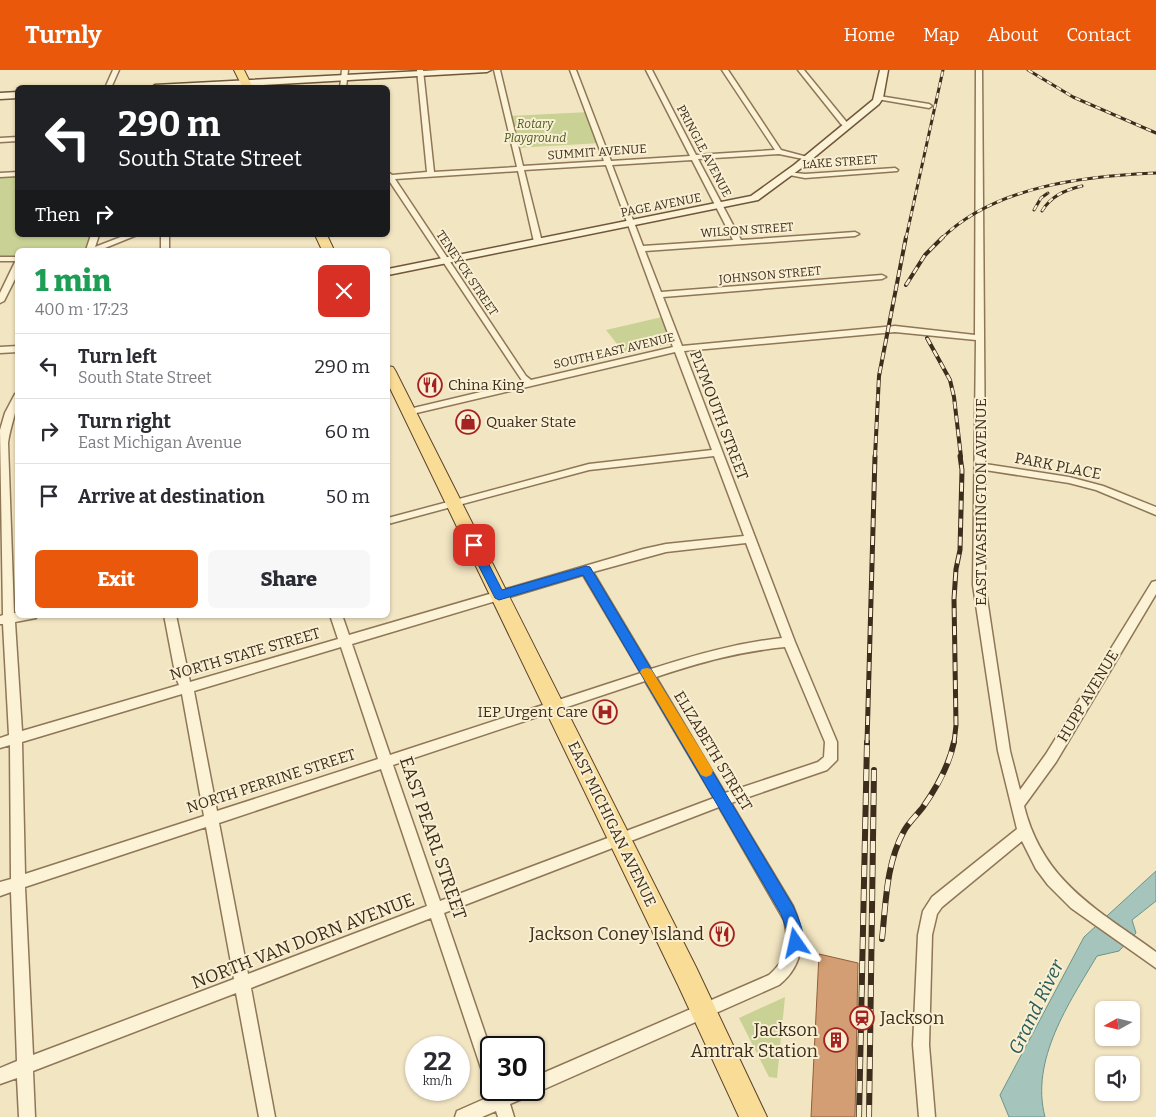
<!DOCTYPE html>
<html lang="en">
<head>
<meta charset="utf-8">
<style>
	:root { --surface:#fff; --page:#f7f7f7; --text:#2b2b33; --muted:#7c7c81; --line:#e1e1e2; --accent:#ea580c }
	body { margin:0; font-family:Bitter,serif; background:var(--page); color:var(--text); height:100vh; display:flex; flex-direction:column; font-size:19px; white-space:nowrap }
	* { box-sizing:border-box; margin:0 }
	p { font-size:16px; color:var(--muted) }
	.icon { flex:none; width:28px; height:28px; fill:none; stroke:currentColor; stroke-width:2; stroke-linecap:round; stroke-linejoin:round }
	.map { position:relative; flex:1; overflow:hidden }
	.drawer { position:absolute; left:15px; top:178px; width:375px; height:370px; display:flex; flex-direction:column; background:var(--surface); border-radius:8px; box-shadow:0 1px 4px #0004 }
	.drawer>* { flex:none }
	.guide { position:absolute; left:15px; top:15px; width:375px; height:152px; border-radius:8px; box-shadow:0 1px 4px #0004; background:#202124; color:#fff; overflow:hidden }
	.needle { width:32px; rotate:262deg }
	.fabs { position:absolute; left:1095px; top:931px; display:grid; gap:10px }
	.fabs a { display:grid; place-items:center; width:45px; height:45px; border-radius:8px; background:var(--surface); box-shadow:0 1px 4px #0004; font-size:25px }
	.speed { position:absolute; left:405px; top:966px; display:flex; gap:10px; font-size:25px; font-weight:700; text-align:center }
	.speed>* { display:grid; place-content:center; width:65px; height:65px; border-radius:50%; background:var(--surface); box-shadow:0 1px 4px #0004; line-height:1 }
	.speed small { font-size:12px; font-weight:400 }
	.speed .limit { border:2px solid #111; border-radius:8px; background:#fff; color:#111 }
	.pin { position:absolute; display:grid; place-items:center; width:42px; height:42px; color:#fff; margin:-21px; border-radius:10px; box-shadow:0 2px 8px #0006 }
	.me { position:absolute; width:55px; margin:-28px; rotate:349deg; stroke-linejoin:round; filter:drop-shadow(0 0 4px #0008) }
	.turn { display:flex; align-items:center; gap:18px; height:105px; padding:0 20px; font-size:22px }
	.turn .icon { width:65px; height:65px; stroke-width:2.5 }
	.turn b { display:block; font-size:35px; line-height:42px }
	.then { display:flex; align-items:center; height:48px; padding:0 20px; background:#0003; gap:10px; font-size:19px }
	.round { display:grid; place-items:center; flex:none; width:52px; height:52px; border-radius:8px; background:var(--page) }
	.summary { display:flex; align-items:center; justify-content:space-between; height:85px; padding:0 20px }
	h1 { font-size:30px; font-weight:800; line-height:38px; color:#1e9e55 }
	.cta { display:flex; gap:10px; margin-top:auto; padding:10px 20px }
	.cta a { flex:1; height:58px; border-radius:8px; background:var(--accent); color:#fff; font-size:20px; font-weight:800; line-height:58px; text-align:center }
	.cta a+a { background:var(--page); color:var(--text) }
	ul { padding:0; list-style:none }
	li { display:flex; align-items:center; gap:15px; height:65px; padding:0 20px; border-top:1px solid var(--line) }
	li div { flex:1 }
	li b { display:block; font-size:19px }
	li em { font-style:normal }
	header { display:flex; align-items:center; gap:30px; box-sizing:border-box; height:70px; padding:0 25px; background:var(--accent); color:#fff }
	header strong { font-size:24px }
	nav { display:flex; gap:28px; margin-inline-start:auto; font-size:18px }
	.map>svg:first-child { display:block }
	.green { fill:#c9d294 }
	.water { fill:#a5c5bc; stroke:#6a948a }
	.building { fill:#d49e74; stroke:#905e3a }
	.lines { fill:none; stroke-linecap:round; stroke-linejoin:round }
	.street-casing { stroke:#8e7657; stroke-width:3 }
	.secondary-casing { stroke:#70563a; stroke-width:3 }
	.primary-casing { stroke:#5c432b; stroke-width:2 }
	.street { fill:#fcf2d6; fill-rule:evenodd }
	.secondary { fill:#fcf2d6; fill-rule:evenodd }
	.primary { fill:#f9dc96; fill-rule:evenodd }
	.rail-far3-casing { stroke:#3d2d1d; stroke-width:3 }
	.rail-far2-casing { stroke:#3d2d1d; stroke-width:4 }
	.rail-far1-casing { stroke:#3d2d1d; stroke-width:5 }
	.rail-casing { stroke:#3d2d1d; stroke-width:6 }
	.rail-far3 { stroke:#f9efd2; stroke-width:2; stroke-dasharray:5.5; stroke-linecap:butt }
	.rail-far2 { stroke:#f9efd2; stroke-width:2.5; stroke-dasharray:7; stroke-linecap:butt }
	.rail-far1 { stroke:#f9efd2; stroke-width:3; stroke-dasharray:9; stroke-linecap:butt }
	.rail { stroke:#f9efd2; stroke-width:4.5; stroke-dasharray:12; stroke-linecap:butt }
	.route { fill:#1a73e8; stroke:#114b97 }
	.slow { fill:#f59e0b }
	.labels { text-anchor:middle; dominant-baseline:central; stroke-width:4; stroke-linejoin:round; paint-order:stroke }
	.far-park-label { font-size:12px; font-style:italic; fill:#4b5b21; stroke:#f9efd2 }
	.far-street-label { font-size:12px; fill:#3d2d1d; stroke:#f9efd2 }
	.poi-label { font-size:15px; fill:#3d2d1d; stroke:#f9efd2; text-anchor:start }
	.street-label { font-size:15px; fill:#3d2d1d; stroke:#f9efd2 }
	.near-street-label { font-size:18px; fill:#3d2d1d; stroke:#f9efd2 }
	.near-poi-label { font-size:18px; fill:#3d2d1d; stroke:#f9efd2; text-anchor:end }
	.near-water-label { font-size:19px; font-style:italic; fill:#2a5e5c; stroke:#f9efd2 }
</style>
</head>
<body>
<header>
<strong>Turnly</strong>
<nav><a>Home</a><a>Map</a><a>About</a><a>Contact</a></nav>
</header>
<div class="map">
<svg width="1156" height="1047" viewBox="0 0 1156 1047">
	<rect width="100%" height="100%" fill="#f2e5c2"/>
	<g class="green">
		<path d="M589,42L601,73L516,78L509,46Z"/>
		<path d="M17,104L18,165H95L90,180H18L17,188H0V105Z"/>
		<path d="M662,247L671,274L625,284L606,260Z"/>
		<path d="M785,927L777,1008L769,1007L739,948Z"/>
	</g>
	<path class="water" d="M1156,801V831L1132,850L1136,863L1119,881L1097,886C1069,933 1030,990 1045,1047H1009L1000,1025L1084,867Z"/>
	<path class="building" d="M819,884L858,893L855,1047H811Z"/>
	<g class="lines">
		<g class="street-casing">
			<g id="street">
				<path d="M113,0H119L111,18H105Z"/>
				<path d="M342,0H348L346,18H340Z"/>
				<path d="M417,0H423L434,102L517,97L494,0H500L523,96L604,91L570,0H576L611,91L690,86L646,0H652L696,85L775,80L722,0H728L781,80L811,88L808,90L779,84L698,89L741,170L855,162L859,164L855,166L645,181L661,222L882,205L886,207L882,209L663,227L682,276L895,256L975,265L976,0H982L985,394L1069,407L1103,416L1156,437V445L1096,420L1069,413L985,400V515L1010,681L1020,720L1046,684L1152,512L1156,511V524L1056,692L1024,736C1043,812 1097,839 1156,882V898L1071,838L1048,815L1036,799L1022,771L942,837L937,844L932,865L929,975L935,1047H919L913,975L918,865L923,841L932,827L1017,759L998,681L973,515L976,270L895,262L684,281L795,572L837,672V690L827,700L731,733L793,836C806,865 805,894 779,915L540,1021L534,1023L531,1022L529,1026L510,1034L514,1047H498L496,1041L482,1047H455L457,1041L491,1026L489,1020L491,1014V1020H534V1007L769,905C788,888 790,875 784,850L719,737L444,843L491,981V1012L485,1010L431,848L251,918L275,1047H259L236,923L33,1001L35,1047H19L17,1008L0,1014V998L17,991L11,822L0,826V812L11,809L10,675L0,678V668L9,665L3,554H0V546L3,545L0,360L5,343L15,324L18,323C18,340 10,356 8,373L14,543L38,545L36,548L15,552L22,661L179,615L176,608L164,545H176L190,612L338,569L330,545H342L349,565L643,479L666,474L744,466L714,386L589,400L388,454V448L589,394L712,380L675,282L408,345L405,344V340L523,312L388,109V102L392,105L427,102ZM692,90L733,170L643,176L612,95ZM606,95L673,277L531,310L526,306L395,109L518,101L534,172L538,174L542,172L524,100ZM746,473L782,568C736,573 695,585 651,599L593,502L666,482ZM583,505L641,603L390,685L352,574ZM341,577L378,689L217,741L194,621ZM785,577L825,672L824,687L818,692L725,723L656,607C702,592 737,582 785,577ZM645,611L714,728L440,831L393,695ZM182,624L204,746L25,804L22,672ZM381,699L427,836L248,904L219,753ZM206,757L234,909L33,985L25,817Z"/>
				<path d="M798,0H804L849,55V57H845L841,54Z"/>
				<path d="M879,26L929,34L932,36L929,38L877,29L876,28Z"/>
				<path d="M18,67V71L0,72V68Z"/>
				<path d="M895,98L898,100L897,101L805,108L784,104L787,102L805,104Z"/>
				<path d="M18,102V106L0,107V103Z"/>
				<path d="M91,165H99L95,177L126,165H137L100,180H86Z"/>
				<rect x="161" y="165" width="8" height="15"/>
				<rect x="0" y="187" width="18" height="4"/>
				<path d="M15,192H18V203L4,231L0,233V223Z"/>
				<path d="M18,276V282L0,283V277Z"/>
			</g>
		</g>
		<g class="secondary-casing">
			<g id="secondary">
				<path d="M441,0H491L487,2L211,18H151L155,15Z"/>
				<path d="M880,0H888L883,28L879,34L800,99L758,130L388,205V199L751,126L794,95L873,30Z"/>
				<path d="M18,22V28L0,29V23Z"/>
			</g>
		</g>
		<g class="primary-casing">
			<g id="primary">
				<path d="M234,0H244L253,18H243Z"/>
				<path d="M315,165H327L334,180H322Z"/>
				<path d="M388,296L393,297L395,300L696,897L767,1047H739L678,915L388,314Z"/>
			</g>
		</g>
		<use href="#street" class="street"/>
		<use href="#secondary" class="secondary"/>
		<use href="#primary" class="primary"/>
		<g class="rail-far3-casing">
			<g id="rail-far3">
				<path d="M1028,0L1073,27L1156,63"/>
				<path d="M1034,140L1041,128L1048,123"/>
				<path d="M1042,141C1051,126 1065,120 1082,116"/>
				<path d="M906,168L943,0"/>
				<path d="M942,168C995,116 1085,106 1156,103"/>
			</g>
		</g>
		<g class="rail-far2-casing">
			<g id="rail-far2">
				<path d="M906,215L925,185L943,167"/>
				<path d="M927,268L950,310L954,327L961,387"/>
				<path d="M875,387L879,306L906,167"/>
			</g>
		</g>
		<g class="rail-far1-casing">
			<g id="rail-far1">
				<path d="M867,673L875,386"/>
				<path d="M954,673L956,655L954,529L956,499L960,480L962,400L960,386"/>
			</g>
		</g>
		<g class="rail-casing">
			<g id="rail">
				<path d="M882,869C886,832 886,794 904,761C909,752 917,745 923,737C937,717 949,696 954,672"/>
				<path d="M859,1047L867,672"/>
				<path d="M869,1047L874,700"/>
			</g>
		</g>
		<use href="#rail-far3" class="rail-far3"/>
		<use href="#rail-far2" class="rail-far2"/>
		<use href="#rail-far1" class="rail-far1"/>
		<use href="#rail" class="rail"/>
	</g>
	<path class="route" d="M474,471L479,475L502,520L586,496L590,497L793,836C798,848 807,864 801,878L796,880L790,878L787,861L781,844L583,505L499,530L495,528L468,475Z"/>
	<path class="slow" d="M647,598L651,599L711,697L713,701L711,705L706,707L701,705L640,602L642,599Z"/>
	<defs>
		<g id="restaurant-ring" transform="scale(1.25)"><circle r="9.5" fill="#f9efd2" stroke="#a42221" stroke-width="1.5"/><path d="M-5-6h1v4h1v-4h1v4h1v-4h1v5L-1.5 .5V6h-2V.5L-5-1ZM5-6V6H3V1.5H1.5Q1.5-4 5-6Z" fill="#a42221"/></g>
		<g id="shop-ring" transform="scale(1.25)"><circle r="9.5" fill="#f9efd2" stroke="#a42221" stroke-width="1.5"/><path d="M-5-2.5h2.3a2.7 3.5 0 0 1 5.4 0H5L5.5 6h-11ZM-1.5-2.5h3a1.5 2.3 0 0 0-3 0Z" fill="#a42221"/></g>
		<g id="hospital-ring" transform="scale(1.25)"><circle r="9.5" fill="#f9efd2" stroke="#a42221" stroke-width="1.5"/><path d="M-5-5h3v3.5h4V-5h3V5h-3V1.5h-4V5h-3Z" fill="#a42221"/></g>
		<g id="station-ring" transform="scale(1.25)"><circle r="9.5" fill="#f9efd2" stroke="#a42221" stroke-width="1.5"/><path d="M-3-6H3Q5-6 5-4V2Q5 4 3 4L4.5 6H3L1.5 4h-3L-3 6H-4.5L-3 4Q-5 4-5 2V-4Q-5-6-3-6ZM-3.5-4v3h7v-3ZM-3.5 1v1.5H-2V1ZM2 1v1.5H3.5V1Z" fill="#a42221"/></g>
		<g id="building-ring" transform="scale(1.25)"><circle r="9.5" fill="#f9efd2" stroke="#a42221" stroke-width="1.5"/><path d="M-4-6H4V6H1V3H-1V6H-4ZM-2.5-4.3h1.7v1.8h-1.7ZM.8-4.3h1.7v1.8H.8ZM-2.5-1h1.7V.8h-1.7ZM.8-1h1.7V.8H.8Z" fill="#a42221"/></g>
	</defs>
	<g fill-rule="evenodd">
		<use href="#restaurant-ring" x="430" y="315"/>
		<use href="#shop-ring" x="468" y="352"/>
		<use href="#hospital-ring" x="605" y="642"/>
		<use href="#restaurant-ring" x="722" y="864"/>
		<use href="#station-ring" x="862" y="948"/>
		<use href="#building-ring" x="836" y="970"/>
	</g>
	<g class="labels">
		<g class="far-park-label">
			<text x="535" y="54">Rotary<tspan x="535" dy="14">Playground</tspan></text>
		</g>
		<g class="far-street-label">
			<text transform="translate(704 81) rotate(62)">PRINGLE AVENUE</text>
			<text transform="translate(597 82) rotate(-4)">SUMMIT AVENUE</text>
			<text transform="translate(840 92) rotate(-4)">LAKE STREET</text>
			<text transform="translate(661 135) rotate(-11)">PAGE AVENUE</text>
			<text transform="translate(747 160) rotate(-4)">WILSON STREET</text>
			<text transform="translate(467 203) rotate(56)">TENEYCK STREET</text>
			<text transform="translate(770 205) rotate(-5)">JOHNSON STREET</text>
			<text transform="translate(614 281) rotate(-13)">SOUTH EAST AVENUE</text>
		</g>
		<g class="poi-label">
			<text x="448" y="315">China King</text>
			<text x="486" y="352">Quaker State</text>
			<text x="588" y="642" text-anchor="end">IEP Urgent Care</text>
		</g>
		<g class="street-label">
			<text transform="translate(719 345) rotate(69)">PLYMOUTH STREET</text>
			<text transform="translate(1058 396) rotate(11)">PARK PLACE</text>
			<text transform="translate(981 432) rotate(-90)">EAST WASHINGTON AVENUE</text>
			<text transform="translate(245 584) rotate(-16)">NORTH STATE STREET</text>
			<text transform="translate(1088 626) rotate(-59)">HUPP AVENUE</text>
			<text transform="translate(713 681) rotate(59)">ELIZABETH STREET</text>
			<text transform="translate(271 711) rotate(-18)">NORTH PERRINE STREET</text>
			<text transform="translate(612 754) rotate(64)">EAST MICHIGAN AVENUE</text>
		</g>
		<g class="near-street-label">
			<text transform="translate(433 768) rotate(71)">EAST PEARL STREET</text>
			<text transform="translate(303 871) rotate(-21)">NORTH VAN DORN AVENUE</text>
		</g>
		<g class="near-poi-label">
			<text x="704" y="864">Jackson Coney Island</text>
			<text x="880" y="948" text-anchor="start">Jackson</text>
			<text x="818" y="960">Jackson<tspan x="818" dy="21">Amtrak Station</tspan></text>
		</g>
		<g class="near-water-label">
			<text transform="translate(1036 937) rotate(-64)">Grand River</text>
		</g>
	</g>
</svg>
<div class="fabs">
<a><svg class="needle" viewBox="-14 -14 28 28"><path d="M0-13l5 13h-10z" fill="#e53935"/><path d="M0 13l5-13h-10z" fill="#7c7c81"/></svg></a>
<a><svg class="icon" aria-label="sound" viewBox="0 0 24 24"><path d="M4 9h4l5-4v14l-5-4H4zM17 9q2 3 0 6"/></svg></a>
</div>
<div class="speed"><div>22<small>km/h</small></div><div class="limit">30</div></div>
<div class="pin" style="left:474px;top:475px;background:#d93025"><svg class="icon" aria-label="arrive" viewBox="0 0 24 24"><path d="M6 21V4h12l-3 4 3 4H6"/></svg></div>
<svg class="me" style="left:796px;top:873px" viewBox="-20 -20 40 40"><path d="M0-17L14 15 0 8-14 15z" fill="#1a73e8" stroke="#fff" stroke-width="4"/></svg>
<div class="guide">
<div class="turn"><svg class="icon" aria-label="left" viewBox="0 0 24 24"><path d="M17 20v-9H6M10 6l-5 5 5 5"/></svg><div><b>290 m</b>South State Street</div></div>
<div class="then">Then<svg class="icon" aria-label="right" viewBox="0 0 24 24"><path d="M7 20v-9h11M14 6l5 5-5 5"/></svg></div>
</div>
<section class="drawer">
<div class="summary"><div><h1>1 min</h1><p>400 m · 17:23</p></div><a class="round" style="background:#d93025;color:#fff"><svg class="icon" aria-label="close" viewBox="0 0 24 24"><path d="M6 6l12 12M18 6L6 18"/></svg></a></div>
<ul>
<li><svg class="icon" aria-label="left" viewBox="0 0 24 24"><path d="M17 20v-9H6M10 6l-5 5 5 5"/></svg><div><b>Turn left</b><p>South State Street</p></div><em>290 m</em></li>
<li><svg class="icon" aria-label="right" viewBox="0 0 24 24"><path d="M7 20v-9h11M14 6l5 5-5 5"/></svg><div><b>Turn right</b><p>East Michigan Avenue</p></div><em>60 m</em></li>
<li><svg class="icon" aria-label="arrive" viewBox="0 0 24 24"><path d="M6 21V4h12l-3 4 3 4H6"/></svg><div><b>Arrive at destination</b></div><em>50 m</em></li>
</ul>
<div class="cta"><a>Exit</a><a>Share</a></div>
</section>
</div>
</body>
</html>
